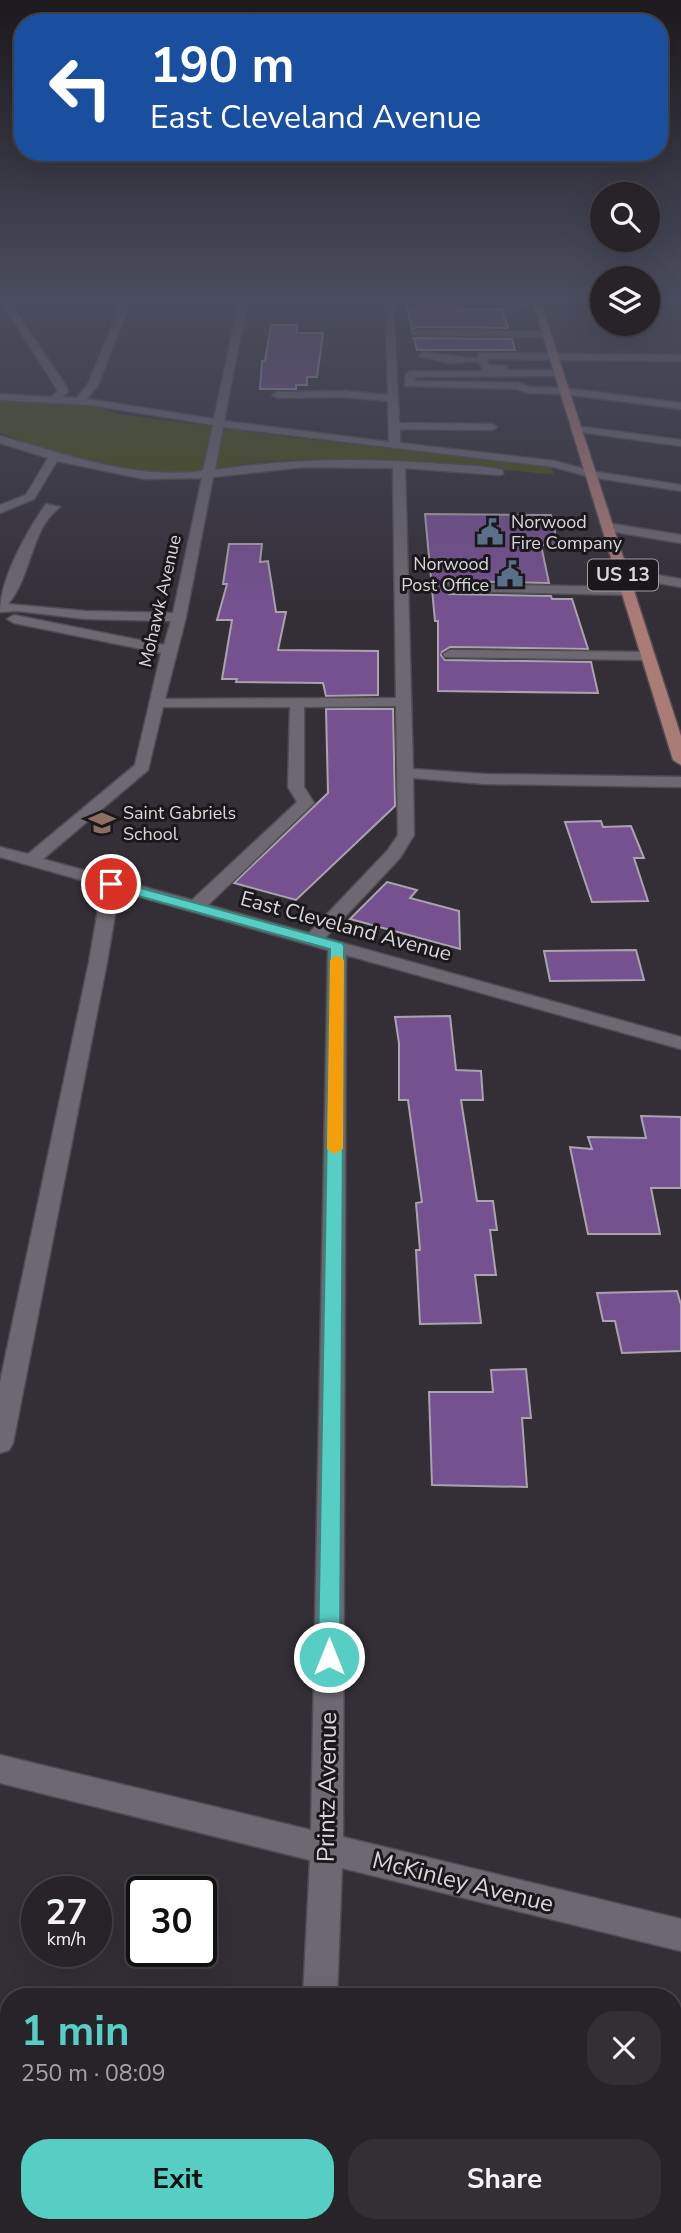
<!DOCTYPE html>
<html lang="en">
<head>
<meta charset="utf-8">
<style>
	:root { --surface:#272329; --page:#332f35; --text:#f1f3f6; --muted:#a4a4a8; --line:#434046; --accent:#56cec4 }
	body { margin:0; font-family:"Nunito Sans",sans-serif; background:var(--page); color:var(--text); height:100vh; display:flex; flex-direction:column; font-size:26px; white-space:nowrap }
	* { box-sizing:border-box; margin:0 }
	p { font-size:23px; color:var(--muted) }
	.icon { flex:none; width:38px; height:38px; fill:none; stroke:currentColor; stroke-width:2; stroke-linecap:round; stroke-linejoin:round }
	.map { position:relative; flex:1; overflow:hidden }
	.sheet { position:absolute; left:0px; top:1988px; width:682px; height:245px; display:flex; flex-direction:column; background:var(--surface); border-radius:28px 28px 0 0; box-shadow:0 7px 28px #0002,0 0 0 2px var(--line) }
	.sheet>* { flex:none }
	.hud { position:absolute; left:14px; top:14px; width:654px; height:147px; border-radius:28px; box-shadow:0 7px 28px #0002,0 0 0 2px var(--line); background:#1a4fa0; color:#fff; overflow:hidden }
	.buttons { position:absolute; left:590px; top:182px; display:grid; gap:14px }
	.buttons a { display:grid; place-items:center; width:70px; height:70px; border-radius:50%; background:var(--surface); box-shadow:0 7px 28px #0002,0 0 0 2px var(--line); font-size:35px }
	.speed { position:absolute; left:21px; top:1876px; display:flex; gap:14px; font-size:35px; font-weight:700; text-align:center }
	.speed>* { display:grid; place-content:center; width:91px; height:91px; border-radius:50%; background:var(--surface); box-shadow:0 7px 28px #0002,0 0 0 2px var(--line); line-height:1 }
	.speed small { font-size:18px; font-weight:400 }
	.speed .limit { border:4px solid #111; border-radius:10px; background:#fff; color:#111 }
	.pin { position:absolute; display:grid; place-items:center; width:60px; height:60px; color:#fff; margin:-30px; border:4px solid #fff; border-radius:50%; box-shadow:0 2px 7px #0007 }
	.me { position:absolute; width:77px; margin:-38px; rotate:0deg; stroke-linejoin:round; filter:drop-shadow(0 0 5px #0008) }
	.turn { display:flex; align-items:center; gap:24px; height:147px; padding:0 21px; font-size:32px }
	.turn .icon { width:91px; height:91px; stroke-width:2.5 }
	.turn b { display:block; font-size:49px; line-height:60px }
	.round { display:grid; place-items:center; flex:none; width:74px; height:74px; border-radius:28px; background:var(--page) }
	.headline { display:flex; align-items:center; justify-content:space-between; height:119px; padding:0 21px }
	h1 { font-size:42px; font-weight:700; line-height:52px; color:var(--accent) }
	.action { display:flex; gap:14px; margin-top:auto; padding:14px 21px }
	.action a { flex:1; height:80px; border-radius:28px; background:var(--accent); color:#111; font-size:28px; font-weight:700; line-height:80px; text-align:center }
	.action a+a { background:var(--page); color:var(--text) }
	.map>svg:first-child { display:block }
	.built { fill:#403745 }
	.green { fill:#494e16 }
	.building { fill:#755190; stroke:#a9a3ad; stroke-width:2 }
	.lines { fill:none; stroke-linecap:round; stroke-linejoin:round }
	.minor-casing { stroke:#514c54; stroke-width:3 }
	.major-casing { stroke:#514c54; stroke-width:3 }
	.minor { fill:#6d6871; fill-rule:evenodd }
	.major { fill:#ab7b76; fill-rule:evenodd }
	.route { fill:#56cec4; stroke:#38867f; stroke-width:2 }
	.slow { fill:#f59e0b }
	.labels { text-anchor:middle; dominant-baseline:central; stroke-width:6; stroke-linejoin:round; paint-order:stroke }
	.far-poi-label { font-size:18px; fill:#d9d6db; stroke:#1b181c; text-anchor:start }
	.far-street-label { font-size:18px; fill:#d9d6db; stroke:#1b181c }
	.shield { fill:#1b181c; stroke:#a09da2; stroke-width:2 }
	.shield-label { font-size:19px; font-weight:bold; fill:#d9d6db }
	.street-label { font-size:21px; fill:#d9d6db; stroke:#1b181c }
	.near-street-label { font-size:24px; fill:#d9d6db; stroke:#1b181c }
</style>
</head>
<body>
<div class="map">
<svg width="681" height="2233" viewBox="0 0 681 2233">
	<rect width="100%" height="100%" fill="#342f37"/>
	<path class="built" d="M437,297H521L528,317H441Z"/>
	<path class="green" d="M34,398L75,401L120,414L297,438L552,467L554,475C478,467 401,460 325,460C297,460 267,461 239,465C216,468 194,474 171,474C112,473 55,452 0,433V400Z"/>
	<g class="building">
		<path d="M405,297H457L459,309H502L508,328L417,327L412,330Z"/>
		<path d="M271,325H297V333H323L317,377H307V385H296V389H260L262,361H265Z"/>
		<path d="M414,338L512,339L515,350H417Z"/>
		<path d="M425,514L551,515L558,545H541L549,583L454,581L447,583L446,591L449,594L551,596L552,599H572L588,649L450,647L442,652L441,655L445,660L591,662L598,693L438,691V621H435Z"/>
		<path d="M229,544H262L260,562L268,561L276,612H286L278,650L378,651V695L326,696L323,683L236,682L237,679H222L232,620H217L227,584H223Z"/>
		<path d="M326,709H393L395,806L296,900L234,883L328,793Z"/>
		<path d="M601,821L603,827L631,826L644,858H634L648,901L592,902L565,822Z"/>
		<path d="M387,882L417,890L410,898L459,911L460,949L350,919Z"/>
		<path d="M636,950L644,980L550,981L544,951Z"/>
		<path d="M450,1016L456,1070L481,1071L483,1100H461L477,1201H493L497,1230H490L496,1275H475L481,1323L420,1324L416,1250H420L416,1203L422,1202L408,1100H399V1043L395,1017Z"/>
		<path d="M641,1116L681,1117V1188H651L660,1234H588L570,1147L592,1149L588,1137L646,1138Z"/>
		<path d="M677,1291L681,1305V1351L622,1353L615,1321H603L597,1293Z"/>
		<path d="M526,1369L531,1418H522L527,1487L432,1485L429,1392H493L491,1370Z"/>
	</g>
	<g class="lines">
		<g class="minor-casing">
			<g id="minor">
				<path d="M10,297H18L13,308L67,387L68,392L62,397L77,398L88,384L124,297H132L98,385L87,399L214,419L240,297H248L224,421L389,442L388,401L344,397L277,398L272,395L277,392L344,391L388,395L385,297H393L399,423L492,424L497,427L492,430L400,429V443L555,461L591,471L681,485V491L590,477L554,467L223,427L215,470C286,459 356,458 428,463C453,465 479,465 503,470V474L499,475L405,468L413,769L484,774L681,777V787L484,784L413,778L414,835L400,858L325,938L681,1037V1049L346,955L343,1837L681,1919V1951L342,1868L337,1997H303L310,1860L0,1783V1755L311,1830L328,950L119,891L107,962L13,1443L9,1450L0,1453V1382L89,962L102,886L0,857V847L28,854L135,765L161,653L14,623L7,619L14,615L164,645L171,621L85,619L18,611L0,612C0,579 27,531 46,504L60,507C30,529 32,576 8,604L85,611L173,613L202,478L144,479L57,461L34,499L0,513V505L26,495L48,458L0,443V436C67,454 132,480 203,471L213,425L91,405L0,400V394L51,397L58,391L5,308ZM304,467L393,468L396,698L165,699L186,617L213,477ZM396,706L398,835L387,851L309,933L208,905L314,803L304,787V707ZM163,707H290L288,787L297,802L192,900L43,859L148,770Z"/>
				<path d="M471,297L533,299L532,297H602V301H539L536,305L475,302Z"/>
				<path d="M417,330L546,331L551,334L546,337L414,335L412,333Z"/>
				<path d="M424,352L478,359L479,354L482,353L681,355V361L487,359L489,365L507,366L506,370H559L564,373L559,376L415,377L414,381L519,383L530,387L564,388L681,403V409L564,394L528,393L517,389L405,386L406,374L411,371H484L478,361L449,363L421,357L419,355Z"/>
				<path d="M576,426L681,440V446L572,431L571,429Z"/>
				<path d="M607,523L681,535V543L603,530V524Z"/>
				<path d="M622,569L681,579V587L617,576L616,573Z"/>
				<path d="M454,584L628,587L635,591L628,595L449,591V585Z"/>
				<path d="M450,650L648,652L655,656L648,660L445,657L443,654Z"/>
				<path d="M0,2186L9,2187V2225L0,2224Z"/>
			</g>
		</g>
		<g class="major-casing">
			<path id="major" d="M531,297H539L681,736V765L673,760Z"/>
		</g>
		<use href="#minor" class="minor"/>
		<use href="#major" class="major"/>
	</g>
	<linearGradient id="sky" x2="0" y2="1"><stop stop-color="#1d1a1e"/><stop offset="0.49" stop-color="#4a4d5e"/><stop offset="1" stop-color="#4a4d5e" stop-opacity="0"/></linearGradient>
	<rect width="681" height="610" fill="url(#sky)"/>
	<path class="route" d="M111,880L342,943L344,946L340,1657L337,1664L329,1667L322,1664L318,1657L330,949L106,887L104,884Z"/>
	<path class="slow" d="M337,955L344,960L343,1149L335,1154L327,1149L330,960Z"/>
	<defs>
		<g id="civic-bare" transform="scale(2.1)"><path d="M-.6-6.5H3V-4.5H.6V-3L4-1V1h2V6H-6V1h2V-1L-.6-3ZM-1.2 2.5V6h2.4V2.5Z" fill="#5c6f8a" stroke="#1b181c" stroke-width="2.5" paint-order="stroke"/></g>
		<g id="school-bare" transform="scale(2.1)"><path d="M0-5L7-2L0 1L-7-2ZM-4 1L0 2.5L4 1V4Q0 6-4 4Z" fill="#8d6e63" stroke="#1b181c" stroke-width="2.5" paint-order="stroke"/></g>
	</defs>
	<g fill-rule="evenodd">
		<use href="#civic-bare" x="490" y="532"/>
		<use href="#civic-bare" x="510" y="574"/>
		<use href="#school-bare" x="102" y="823"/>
	</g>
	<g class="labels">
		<g class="far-poi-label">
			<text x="511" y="522">Norwood<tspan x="511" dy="21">Fire Company</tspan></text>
			<text x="489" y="564" text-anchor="end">Norwood<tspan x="489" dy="21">Post Office</tspan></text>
			<text x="123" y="813">Saint Gabriels<tspan x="123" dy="21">School</tspan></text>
		</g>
		<g class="far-street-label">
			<text transform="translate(160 601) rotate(-77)">Mohawk Avenue</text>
		</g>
		<rect class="shield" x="588" y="559.5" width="70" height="31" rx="5"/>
		<g class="shield-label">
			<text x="623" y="575">US 13</text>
		</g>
		<g class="street-label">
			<text transform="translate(346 926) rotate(15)">East Cleveland Avenue</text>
		</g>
		<g class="near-street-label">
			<text transform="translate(327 1787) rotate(-89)">Printz Avenue</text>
			<text transform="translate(463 1882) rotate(14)">McKinley Avenue</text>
		</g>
	</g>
</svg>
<div class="buttons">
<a><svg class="icon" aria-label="search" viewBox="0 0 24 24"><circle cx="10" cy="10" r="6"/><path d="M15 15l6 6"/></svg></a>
<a><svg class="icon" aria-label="layers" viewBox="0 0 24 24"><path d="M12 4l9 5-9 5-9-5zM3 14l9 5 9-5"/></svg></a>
</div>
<div class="speed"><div>27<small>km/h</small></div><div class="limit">30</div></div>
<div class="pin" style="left:111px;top:884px;background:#d93025"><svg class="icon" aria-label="arrive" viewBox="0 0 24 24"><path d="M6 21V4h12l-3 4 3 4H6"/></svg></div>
<svg class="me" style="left:329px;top:1657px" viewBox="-20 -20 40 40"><circle r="17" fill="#56cec4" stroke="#fff" stroke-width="3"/><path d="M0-11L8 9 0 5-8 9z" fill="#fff"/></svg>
<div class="hud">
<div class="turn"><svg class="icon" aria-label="left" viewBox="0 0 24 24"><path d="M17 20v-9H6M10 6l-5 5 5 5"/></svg><div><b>190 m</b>East Cleveland Avenue</div></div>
</div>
<section class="sheet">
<div class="headline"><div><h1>1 min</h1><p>250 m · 08:09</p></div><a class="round"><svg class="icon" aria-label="close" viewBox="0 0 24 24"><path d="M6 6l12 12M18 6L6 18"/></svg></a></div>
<div class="action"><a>Exit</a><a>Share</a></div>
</section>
</div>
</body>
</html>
